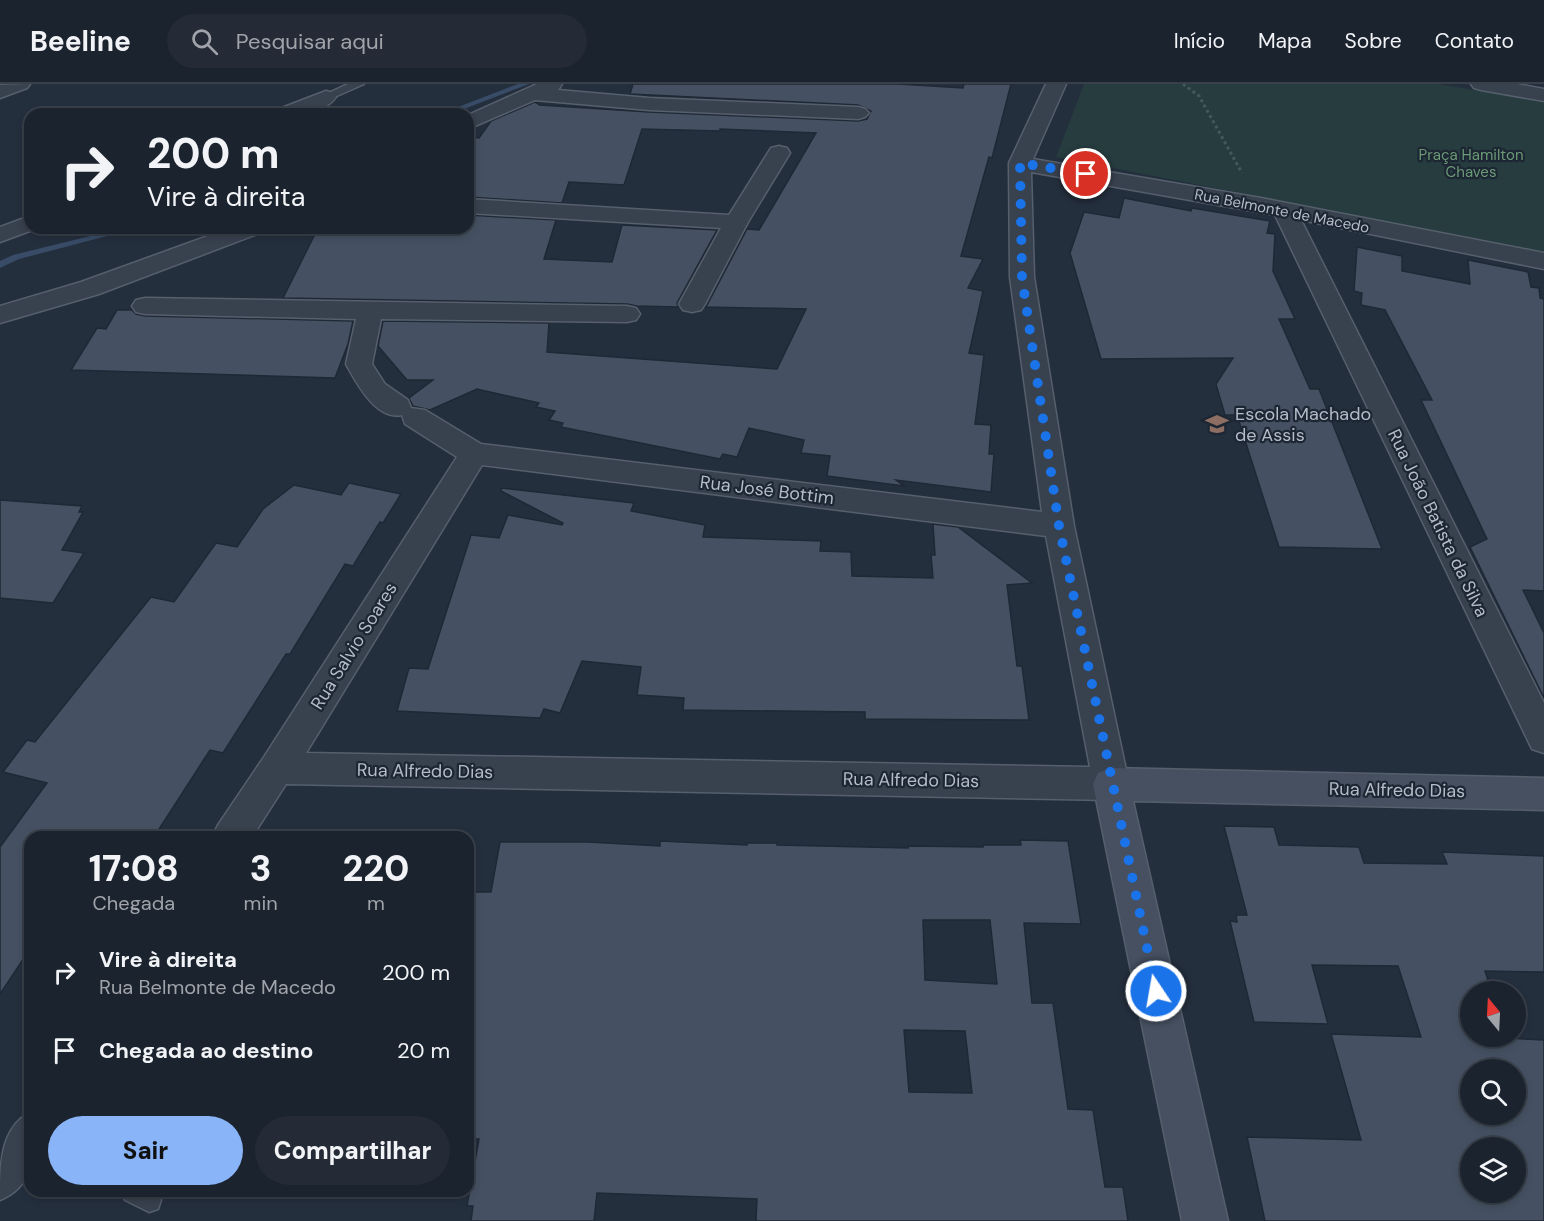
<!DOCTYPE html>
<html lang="pt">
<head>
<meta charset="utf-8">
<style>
	:root { --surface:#1b232e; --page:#242b36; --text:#f1f3f6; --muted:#a0a4aa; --line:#39404a; --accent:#8ab4f8 }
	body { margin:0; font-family:"DM Sans",sans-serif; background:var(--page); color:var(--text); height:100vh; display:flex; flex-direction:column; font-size:22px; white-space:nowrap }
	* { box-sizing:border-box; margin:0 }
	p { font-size:20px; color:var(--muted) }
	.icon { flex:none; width:33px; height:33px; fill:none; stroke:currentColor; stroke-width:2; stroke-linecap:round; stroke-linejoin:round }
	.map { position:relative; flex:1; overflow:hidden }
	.side { position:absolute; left:24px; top:747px; width:450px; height:366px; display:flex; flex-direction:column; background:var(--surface); border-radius:18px; box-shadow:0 3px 9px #0003,0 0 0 2px var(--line) }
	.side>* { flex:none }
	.guide { position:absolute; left:24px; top:24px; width:450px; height:126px; border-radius:18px; box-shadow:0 3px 9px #0003,0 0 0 2px var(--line); background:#1b232e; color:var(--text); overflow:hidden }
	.needle { width:39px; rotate:342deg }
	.fabs { position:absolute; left:1460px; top:897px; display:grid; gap:12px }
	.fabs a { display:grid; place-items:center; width:66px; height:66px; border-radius:50%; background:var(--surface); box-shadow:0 3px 9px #0003,0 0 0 2px var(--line); font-size:30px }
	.pin { position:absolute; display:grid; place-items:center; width:51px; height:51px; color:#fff; margin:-26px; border:3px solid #fff; border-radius:50%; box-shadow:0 2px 6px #0007 }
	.me { position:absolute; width:66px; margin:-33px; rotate:348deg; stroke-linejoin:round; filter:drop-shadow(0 0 4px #0008) }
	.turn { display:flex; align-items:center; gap:21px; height:126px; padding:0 24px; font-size:27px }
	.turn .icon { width:78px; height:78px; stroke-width:2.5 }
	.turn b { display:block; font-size:42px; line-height:51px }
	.eta { display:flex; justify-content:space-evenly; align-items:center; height:102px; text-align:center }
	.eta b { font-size:36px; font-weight:800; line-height:42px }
	.action { display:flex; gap:12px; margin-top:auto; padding:12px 24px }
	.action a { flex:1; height:69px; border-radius:36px; background:var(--accent); color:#111; font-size:24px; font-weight:800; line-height:69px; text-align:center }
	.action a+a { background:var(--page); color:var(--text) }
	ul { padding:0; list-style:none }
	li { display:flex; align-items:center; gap:18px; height:78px; padding:0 24px }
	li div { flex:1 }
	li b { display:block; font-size:22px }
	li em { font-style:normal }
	header { display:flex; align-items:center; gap:36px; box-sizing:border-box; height:84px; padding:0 30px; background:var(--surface); border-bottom:2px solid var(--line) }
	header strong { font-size:28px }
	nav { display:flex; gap:33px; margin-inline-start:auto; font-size:21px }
	.search { width:420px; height:54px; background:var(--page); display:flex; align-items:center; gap:15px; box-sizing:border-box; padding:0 21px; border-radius:33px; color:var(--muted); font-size:22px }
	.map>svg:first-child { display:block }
	.green { fill:#263c3f }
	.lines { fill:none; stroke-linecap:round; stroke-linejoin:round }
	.stream { fill:#394c67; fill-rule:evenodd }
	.building { fill:#455162; stroke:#1f2835; stroke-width:1.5; fill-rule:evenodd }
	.lane-casing { stroke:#565f6c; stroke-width:3 }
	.street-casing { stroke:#565f6c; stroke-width:3 }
	.secondary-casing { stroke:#565f6c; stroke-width:3 }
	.path { stroke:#44595c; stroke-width:3; stroke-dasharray:3 3; stroke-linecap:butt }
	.lane { fill:#38414e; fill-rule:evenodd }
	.street { fill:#38414e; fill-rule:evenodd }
	.secondary { fill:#465061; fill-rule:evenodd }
	.route { stroke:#1a73e8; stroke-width:10; stroke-dasharray:0 18 }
	.labels { text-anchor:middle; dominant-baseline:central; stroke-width:4.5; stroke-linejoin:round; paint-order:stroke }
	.far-park-label { font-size:15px; fill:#6b9a76; stroke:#1d2633 }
	.far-street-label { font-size:15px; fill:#b4bcc9; stroke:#1d2633 }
	.poi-label { font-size:18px; fill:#b4bcc9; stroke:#1d2633; text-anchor:start }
	.street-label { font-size:18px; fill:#b4bcc9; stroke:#1d2633 }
</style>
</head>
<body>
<header>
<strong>Beeline</strong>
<div class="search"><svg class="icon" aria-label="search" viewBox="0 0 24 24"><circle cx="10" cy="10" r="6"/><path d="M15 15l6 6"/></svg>Pesquisar aqui</div>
<nav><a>Início</a><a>Mapa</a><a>Sobre</a><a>Contato</a></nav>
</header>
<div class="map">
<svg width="1544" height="1137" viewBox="0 0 1544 1137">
	<rect width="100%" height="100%" fill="#242f3e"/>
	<path class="green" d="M1084,0H1439L1544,18V168L1056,73Z"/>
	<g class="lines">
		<g class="stream">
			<path d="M518,0H529L451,30H440Z"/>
			<path d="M123,144H138L19,175L0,184V177L13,171Z"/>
		</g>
	</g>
	<g class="building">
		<path d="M633,0H899L963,4L964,0H1011L992,74L989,73L961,172L983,175L968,204L983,207L969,269L984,271L975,340L991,341L989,370H994L991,408L896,396L904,402L827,392L830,372L801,369L804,356L749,344L737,373L723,370L720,375L561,343L563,339L549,336L555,327L536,323L539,319L477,305L430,326L413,322L409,314L433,296H407L378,262L383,237L549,239L547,268L777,285L806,225L706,223L747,145L759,146L816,49L720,45V47L642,45L624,101L569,98L562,119L468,113V53L479,54L491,37L535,18L540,21L649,28L858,37L867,35L871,27L858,21L630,10Z"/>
		<path d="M1124,114L1191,127L1192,124L1270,137L1267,149L1275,150L1273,187L1295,235H1279L1310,305H1319L1382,465L1279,463L1237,331H1225L1216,300L1233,274L1101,275L1070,169L1084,128L1119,134Z"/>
		<path d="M468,131L556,136L544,175L612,178L622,141L717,146L677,219L678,223L637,222L627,220L283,214L318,144L468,145Z"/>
		<path d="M1357,163L1402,172V187L1470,200L1468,176L1528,188L1531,203L1539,204L1540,214L1544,215V507L1523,506L1544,549V614L1470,463L1487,455L1421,316H1432L1385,226L1361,221L1362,209L1354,207Z"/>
		<path d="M117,226H132L136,230L145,232L353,237L348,260L335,294L71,286L97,244L106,245Z"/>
		<path d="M349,399L401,410L383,439L380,438L353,482L345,480L290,570H286L223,669L210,666L154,753H30V865L0,910V763L47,699L3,688L27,656L35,658L151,513L174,518L216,459L237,463L263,425L294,401L341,411Z"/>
		<path d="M502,404L634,419L631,427L705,441L703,453L821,457L820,467L851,468L852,492L933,494L931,471H935L933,440L958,443L1032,499L1007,501L1017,582H1022L1029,636L865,635V628L683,626L684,614L637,611L641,583L582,577L560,629L544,625L540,634L397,627L409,584L428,585L471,451L499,454L508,431L562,441L563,439L501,407Z"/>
		<path d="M0,416L82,422L79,428H83L62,466L84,469L53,519L0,514Z"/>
		<path d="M1224,742L1274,743L1279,761L1359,763L1364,779L1447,780L1442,768L1544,772V888L1485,887L1492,908H1470V952L1544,956V1137H1265L1247,1053L1361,1056L1331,950L1421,953L1398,882L1312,881L1328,940L1254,938L1230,837L1237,838L1236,831H1247ZM1470,986H1515V1030H1470ZM1470,1064H1515V1108H1470Z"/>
		<path d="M1020,756L1068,757L1081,840L1024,839L1032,919H1053L1068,1025L1093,1026L1105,1103H1123L1128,1137H756L757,1115L597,1109L594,1137H471L473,1122H467L479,1055H468V808H491L500,758H588L660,762V757L747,761V759H777V761L908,764V762L983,763V761H1021ZM923,836H990L997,900L925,896ZM904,946L965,947L972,1009L909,1008Z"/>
	</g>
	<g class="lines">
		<g class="lane-casing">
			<g id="lane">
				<path d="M348,0H364L330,15H322L320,13Z"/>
				<path d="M122,1107H157L161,1116L158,1125L149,1128L125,1116Z"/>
			</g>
		</g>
		<g class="street-casing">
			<g id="street">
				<path d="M30,0L27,4L0,14V1Z"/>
				<path d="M537,0H562L558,6L649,14L858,23L865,25L869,29L865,33L858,35L649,26L535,16L468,45V31Z"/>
				<path d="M1046,0H1066L1033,75L1261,114L1544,169V185L1301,136L1544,619V669L1532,665L1275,131L1031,88L1034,193L1074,442L1129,700L1124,711L1111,716L286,700L252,753H212L218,741L264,673L457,373L405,340L402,331C376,337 356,298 346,280L356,235L145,230L136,228L132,222L136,216L145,214L627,222L636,224L640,230L636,236L627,238L381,235L372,280L385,300L408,316L411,324L425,326L481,360L1042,428L1010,193L1009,79ZM482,381L1046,452L1090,683L306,669Z"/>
				<path d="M1471,0H1517L1544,5V17L1481,6L1474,4Z"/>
				<path d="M326,7L333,9L336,13C324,31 295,30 276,30L279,25Z"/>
				<path d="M779,62L787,64L790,69L748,138L705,220L701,226L692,228L683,226L679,220L721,144L468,129V115L729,131L771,64Z"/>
				<path d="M30,132V144H38L0,158V143Z"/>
				<path d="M230,144H264L260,149L99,210L0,239V222L81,198Z"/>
				<path d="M30,1028C30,1064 40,1100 0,1116C0,1080 0,1045 30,1028Z"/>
			</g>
		</g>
		<g class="secondary-casing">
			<path id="secondary" d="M1111,684L1544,694V726L1133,717L1228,1137H1182L1093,700L1098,689Z"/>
		</g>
		<path class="path" d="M1183,0L1199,12L1242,89"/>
		<use href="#lane" class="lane"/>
		<use href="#street" class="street"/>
		<use href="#secondary" class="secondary"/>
	</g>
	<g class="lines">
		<path class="route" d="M1086,90L1020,79L1022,194L1059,442L1156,907"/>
	</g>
	<defs>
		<g id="school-bare" transform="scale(1.8)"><path d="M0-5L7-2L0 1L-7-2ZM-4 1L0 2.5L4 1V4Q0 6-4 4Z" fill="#8d6e63" stroke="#1d2633" stroke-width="2.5" paint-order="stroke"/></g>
	</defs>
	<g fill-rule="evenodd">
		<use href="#school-bare" x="1217" y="340"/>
	</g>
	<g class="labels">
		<g class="far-park-label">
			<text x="1471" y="71">Praça Hamilton<tspan x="1471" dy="17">Chaves</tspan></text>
		</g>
		<g class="far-street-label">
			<text transform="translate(1282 127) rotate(11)">Rua Belmonte de Macedo</text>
		</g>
		<g class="poi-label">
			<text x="1235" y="330">Escola Machado<tspan x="1235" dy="21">de Assis</tspan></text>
		</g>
		<g class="street-label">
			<text transform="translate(767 406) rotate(7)">Rua José Bottim</text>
			<text transform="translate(1438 439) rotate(64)">Rua João Batista da Silva</text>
			<text transform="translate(354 562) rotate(-58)">Rua Salvio Soares</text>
			<text transform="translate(425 687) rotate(1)">Rua Alfredo Dias</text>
			<text transform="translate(911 696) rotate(1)">Rua Alfredo Dias</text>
			<text transform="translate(1397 706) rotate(1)">Rua Alfredo Dias</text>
		</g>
	</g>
</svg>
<div class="fabs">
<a><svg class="needle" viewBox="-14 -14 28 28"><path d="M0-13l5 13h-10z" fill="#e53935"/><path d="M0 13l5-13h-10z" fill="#a0a4aa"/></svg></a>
<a><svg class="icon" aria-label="search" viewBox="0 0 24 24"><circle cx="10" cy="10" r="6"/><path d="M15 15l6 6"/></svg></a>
<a><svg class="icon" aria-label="layers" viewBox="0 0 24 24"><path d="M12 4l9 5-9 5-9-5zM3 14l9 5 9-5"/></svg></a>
</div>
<div class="pin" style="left:1086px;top:90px;background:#d93025"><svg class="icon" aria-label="arrive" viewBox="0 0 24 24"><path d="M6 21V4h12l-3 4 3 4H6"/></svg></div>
<svg class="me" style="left:1156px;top:907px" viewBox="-20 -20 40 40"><circle r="17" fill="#1a73e8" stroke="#fff" stroke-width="3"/><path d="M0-11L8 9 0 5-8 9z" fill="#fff"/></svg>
<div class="guide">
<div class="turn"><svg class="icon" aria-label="right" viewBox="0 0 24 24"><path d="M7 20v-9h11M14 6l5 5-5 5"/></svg><div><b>200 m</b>Vire à direita</div></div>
</div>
<section class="side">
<div class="eta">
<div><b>17:08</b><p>Chegada</p></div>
<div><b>3</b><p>min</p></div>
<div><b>220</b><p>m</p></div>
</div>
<ul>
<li><svg class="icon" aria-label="right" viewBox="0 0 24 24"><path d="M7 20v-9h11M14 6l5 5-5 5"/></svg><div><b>Vire à direita</b><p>Rua Belmonte de Macedo</p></div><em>200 m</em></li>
<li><svg class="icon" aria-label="arrive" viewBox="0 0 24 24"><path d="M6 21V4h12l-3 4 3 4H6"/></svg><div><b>Chegada ao destino</b></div><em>20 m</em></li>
</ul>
<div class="action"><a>Sair</a><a>Compartilhar</a></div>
</section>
</div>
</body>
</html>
